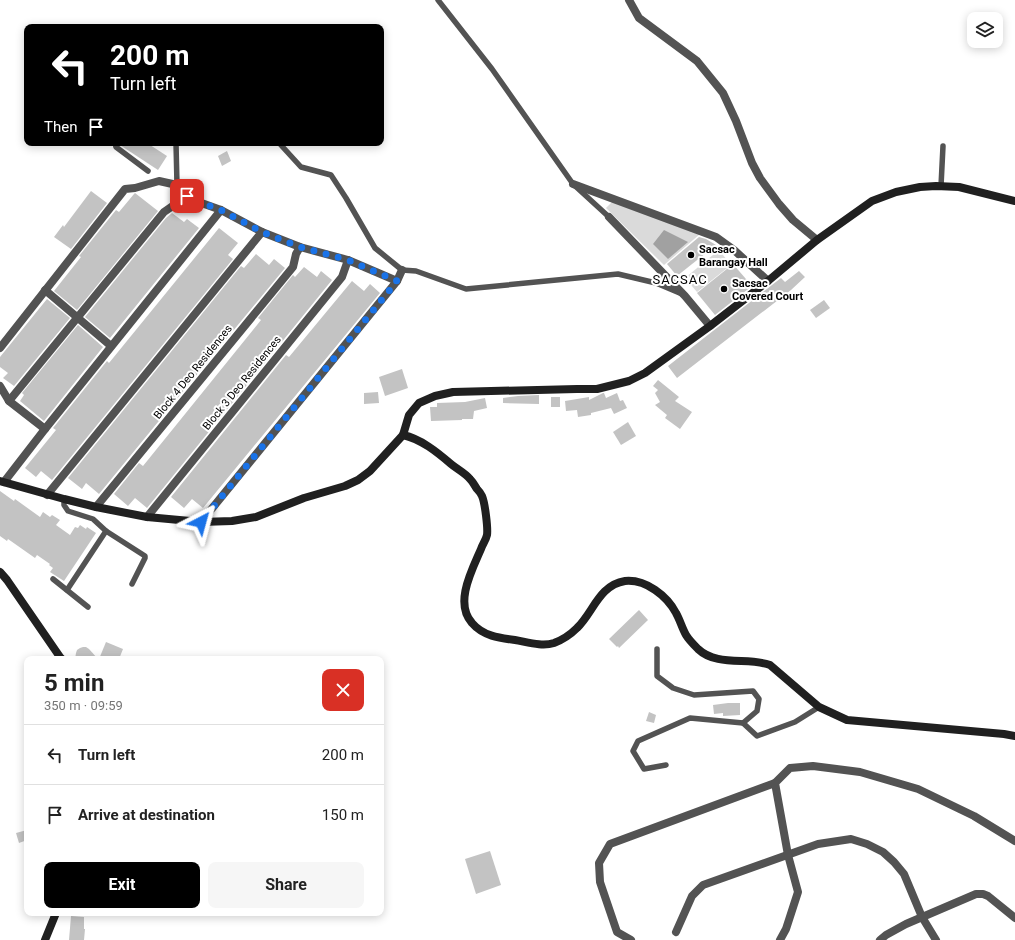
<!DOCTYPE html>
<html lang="en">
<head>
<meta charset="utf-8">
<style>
	:root { --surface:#fff; --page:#f6f6f6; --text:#222; --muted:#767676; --line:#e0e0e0; --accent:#000 }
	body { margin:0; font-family:Roboto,sans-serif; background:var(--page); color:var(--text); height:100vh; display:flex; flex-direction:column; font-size:15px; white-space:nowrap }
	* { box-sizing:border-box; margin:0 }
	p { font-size:13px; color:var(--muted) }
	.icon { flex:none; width:22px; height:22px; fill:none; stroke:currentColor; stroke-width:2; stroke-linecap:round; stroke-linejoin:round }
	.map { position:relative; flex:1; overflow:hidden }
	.details { position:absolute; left:24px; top:656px; width:360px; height:260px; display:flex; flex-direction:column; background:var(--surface); border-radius:8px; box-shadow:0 2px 10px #0003 }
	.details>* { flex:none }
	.guide { position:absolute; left:24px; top:24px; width:360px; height:122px; border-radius:8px; box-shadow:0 2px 10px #0003; background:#000; color:#fff; overflow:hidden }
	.tools { position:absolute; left:967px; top:12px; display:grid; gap:8px }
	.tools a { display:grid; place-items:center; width:36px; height:36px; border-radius:8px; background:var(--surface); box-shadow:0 2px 10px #0003; font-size:20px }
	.pin { position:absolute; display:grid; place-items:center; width:34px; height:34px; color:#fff; margin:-17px; border-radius:8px; box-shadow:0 2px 6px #0006 }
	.me { position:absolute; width:44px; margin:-22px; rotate:39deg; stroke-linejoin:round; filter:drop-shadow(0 0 3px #0008) }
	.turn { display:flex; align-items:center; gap:14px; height:84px; padding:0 20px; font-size:18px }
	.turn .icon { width:52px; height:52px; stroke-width:2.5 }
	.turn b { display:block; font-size:28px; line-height:34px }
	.then { display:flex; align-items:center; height:38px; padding:0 20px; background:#0003; gap:8px; font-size:15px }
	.round { display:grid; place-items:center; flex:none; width:42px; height:42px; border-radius:8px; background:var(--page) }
	.headline { display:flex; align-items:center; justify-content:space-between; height:68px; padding:0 20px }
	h1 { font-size:24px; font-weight:700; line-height:30px }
	.button { display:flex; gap:8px; margin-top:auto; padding:8px 20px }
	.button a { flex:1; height:46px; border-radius:8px; background:var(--accent); color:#fff; font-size:16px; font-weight:700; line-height:46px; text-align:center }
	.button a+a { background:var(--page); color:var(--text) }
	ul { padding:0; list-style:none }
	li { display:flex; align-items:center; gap:12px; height:60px; padding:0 20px; border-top:1px solid var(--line) }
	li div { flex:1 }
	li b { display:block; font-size:15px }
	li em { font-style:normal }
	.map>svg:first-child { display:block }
	.green { fill:#dadada }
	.water { fill:#a1a1a1 }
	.building { fill:#c3c3c3 }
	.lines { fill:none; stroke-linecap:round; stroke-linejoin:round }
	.lane { stroke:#535353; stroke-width:5.5 }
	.street { stroke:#535353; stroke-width:8 }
	.secondary { stroke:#202020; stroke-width:8 }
	.route { stroke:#1a73e8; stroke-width:7; stroke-dasharray:0 12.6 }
	.poi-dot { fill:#000; stroke:#fff; stroke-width:1.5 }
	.labels { text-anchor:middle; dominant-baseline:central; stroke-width:4; stroke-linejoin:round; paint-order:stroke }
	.poi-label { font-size:11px; font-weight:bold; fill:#000; stroke:#fff; text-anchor:start }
	.street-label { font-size:11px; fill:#000; stroke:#fff }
	.quarter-label { font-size:13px; letter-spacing:1px; fill:#000; stroke:#fff }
</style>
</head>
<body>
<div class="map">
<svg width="1015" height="940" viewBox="0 0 1015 940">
	<rect width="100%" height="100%" fill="#fff"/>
	<g class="green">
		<path d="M612,202L700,234L664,265L606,208Z"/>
		<path d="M719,250L731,265L697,292L685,278Z"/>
	</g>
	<path class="water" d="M664,230L688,242L668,259L653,244Z"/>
	<g class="building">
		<path d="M119,143H147L167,156L158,170L126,149L120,145Z"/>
		<path d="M227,151L231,161L222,166L218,156Z"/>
		<path d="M91,191L107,203L71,249L54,237L63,225L64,227Z"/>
		<path d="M135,193L158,211L77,310L54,291L81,257L79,256L116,210L119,212L134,194Z"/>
		<path d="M172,213L184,222L187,219L199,228L110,338L85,317L166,218Z"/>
		<path d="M219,228L238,243L228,255L233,259L52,480L41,471L36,477L25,468L56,430L53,428L107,361L109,363Z"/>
		<path d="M699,237L706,239L716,245L677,276L667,264Z"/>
		<path d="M256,254L269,265L274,259L285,268L190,383L99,494L86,483L82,489L68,478L241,266L244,268Z"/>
		<path d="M733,264L752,286L715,315L697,293Z"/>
		<path d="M304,267L317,277L321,271L332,280L147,508L135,498L128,506L114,494L139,463L143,466L261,320L258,318L293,275L295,277Z"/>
		<path d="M799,271L805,277L791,290L677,378L668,366L781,278L785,282Z"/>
		<path d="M352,281L364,291L370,284L380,293L203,508L192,499L184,508L171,497L286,355L289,357Z"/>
		<path d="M47,299L70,318L14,386L3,378L8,373L0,367V357Z"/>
		<path d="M824,300L830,308L816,318L810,310Z"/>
		<path d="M78,325L103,347L44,421L20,401L24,395L22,393Z"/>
		<path d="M402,369L408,388L385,396L379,377Z"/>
		<path d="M658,380L679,397L675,401L692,412L680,429L665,418L667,415L655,405L660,402L655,393L658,390L653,386Z"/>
		<path d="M378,392L379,403L364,404V393Z"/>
		<path d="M603,393H604L606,398L617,393L620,401L623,400L627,408L614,414L611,408L591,413V415L578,417L577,410L566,411L565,401L589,397V400Z"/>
		<path d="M539,395V404L503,403V398L518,396Z"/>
		<rect x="551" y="397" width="9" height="10"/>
		<path d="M485,398L487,408L474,411L473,419H462V420L431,421L430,407H437V403L465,402Z"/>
		<path d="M628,422L636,436L621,445L613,432Z"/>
		<path d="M0,491L14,501L15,499L40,517L43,512L50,517L52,515L60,520L56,525L70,535L75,527L78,528L80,525L86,529L87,527L96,533L64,581L50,572L53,568L49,565L50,564L37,555L35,558L8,539L7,541L0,536Z"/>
		<path d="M639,610L648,620L619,648L618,646L617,647L609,639Z"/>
		<path d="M106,642L123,649L119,659H99Z"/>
		<path d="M83,647H86L89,649L98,659H75L76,653L77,650L80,648Z"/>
		<path d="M728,703H740V715L723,716V713L714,714L713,705Z"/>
		<path d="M649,712L656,715L654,723L646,721Z"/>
		<path d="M27,830V840L19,843L16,833Z"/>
		<path d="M490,851L501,885L476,894L465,859Z"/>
		<path d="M71,916L84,917V929H85L84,940H69Z"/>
	</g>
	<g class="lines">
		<g class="lane">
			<path d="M438,0L492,69L573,184L609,217"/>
			<path d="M115,143L116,147L148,171"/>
			<path d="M176,143L177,185"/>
			<path d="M280,144L301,167L331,175L346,198L375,248L402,270L416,271L466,289L618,274L656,283L682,294"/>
			<path d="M941,186L943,146"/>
			<path d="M64,499V505L68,511L93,519L106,531L145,556V558L132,584"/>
			<path d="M53,579L88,607"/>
			<path d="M67,590L106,531"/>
			<path d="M657,649V676L673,688L694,695L753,691L759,699L757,711L743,723L690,718L638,741L633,751L644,769L666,765"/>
			<path d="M743,723L757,736L795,722L819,707"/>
		</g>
		<g class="street">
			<path d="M629,0L639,18L697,61L723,93L736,121L752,163L760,178L779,204L793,220L817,240"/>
			<path d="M573,184L716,237L734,250L768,281"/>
			<path d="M609,217L685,296L710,326"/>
			<path d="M45,290L111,346"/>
			<path d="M0,348L125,189L135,188L159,181L177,185L187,196L196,201L221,210L262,232L300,247L348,260L397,281L402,270"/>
			<path d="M0,386L9,401L45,429"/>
			<path d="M9,401L164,212L187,196"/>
			<path d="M4,482L45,429L221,210"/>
			<path d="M47,495L262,232"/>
			<path d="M96,507L293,267L296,254L300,247"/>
			<path d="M147,517L342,277L348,260"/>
			<path d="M201,522L397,281"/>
			<path d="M676,932L692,896L703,885L818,844L851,839L867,844L883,852L894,862L904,874L922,917L936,940"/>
			<path d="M631,940L617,932L600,882L599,863L610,844L775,783"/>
			<path d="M780,940L786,929L798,892L788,855L775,783L790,768L813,766L860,772L918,789L974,816L1015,841"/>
			<path d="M880,940L886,935L906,924L976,894H983L988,896L1015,918"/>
		</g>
		<g class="secondary">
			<path d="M403,435C421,439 437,452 451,464C457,469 465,473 470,479C473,482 475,486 477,489C479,491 481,494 482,496C485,503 488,528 487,535C486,540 482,545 481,549C472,570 454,603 472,623C483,636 499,638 515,640C527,642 542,647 554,643C562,640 571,634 577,628C593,613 599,585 625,581C646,579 667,596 676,613C680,620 682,628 686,635C689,640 694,645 698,649C717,667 748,657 770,665L819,707L847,720L1004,734L1015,736"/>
			<path d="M0,481L64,499L96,507L147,517L201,522L232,521L256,517L304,498L345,486L358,480L370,471L403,435L409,415L419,403L435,396L453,392L577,389H597L629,381L645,373L710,326L768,281L817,240L872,201L896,192L920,187L936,186L959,187L1015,201"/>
			<path d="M0,572L7,580L60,657L62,659"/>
			<path d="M45,940L56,913"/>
		</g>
	</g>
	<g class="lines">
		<path class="route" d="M187,196L196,201L221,210L262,232L300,247L348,260L397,281L201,522"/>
	</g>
	<g class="poi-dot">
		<circle cx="691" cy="255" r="4"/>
		<circle cx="724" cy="289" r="4"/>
	</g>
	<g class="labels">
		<g class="poi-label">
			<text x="699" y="249">Sacsac<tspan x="699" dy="13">Barangay Hall</tspan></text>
			<text x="732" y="283">Sacsac<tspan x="732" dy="13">Covered Court</tspan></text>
		</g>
		<g class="street-label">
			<text transform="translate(193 372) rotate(-51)">Block 4 Deo Residences</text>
			<text transform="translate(242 383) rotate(-51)">Block 3 Deo Residences</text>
		</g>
		<g class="quarter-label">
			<text x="680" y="279">SACSAC</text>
		</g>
	</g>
</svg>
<div class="tools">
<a><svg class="icon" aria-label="layers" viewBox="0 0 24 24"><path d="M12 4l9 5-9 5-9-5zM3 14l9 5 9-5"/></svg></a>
</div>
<div class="pin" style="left:187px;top:196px;background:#d93025"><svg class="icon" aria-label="arrive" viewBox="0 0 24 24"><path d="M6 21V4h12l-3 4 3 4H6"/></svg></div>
<svg class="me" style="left:201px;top:522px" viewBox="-20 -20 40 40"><path d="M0-17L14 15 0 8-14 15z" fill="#1a73e8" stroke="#fff" stroke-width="4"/></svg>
<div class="guide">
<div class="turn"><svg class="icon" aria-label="left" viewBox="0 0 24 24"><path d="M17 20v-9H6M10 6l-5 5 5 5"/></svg><div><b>200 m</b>Turn left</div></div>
<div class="then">Then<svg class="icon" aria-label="arrive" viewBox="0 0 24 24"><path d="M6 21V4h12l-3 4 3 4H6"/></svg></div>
</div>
<section class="details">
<div class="headline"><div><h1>5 min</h1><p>350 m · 09:59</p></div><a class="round" style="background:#d93025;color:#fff"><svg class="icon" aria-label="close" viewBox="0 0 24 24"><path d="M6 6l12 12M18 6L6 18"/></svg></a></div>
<ul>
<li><svg class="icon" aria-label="left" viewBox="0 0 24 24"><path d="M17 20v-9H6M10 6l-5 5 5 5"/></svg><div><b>Turn left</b></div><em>200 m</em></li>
<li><svg class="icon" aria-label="arrive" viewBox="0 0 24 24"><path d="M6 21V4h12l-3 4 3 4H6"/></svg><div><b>Arrive at destination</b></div><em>150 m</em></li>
</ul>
<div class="button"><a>Exit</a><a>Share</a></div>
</section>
</div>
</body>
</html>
